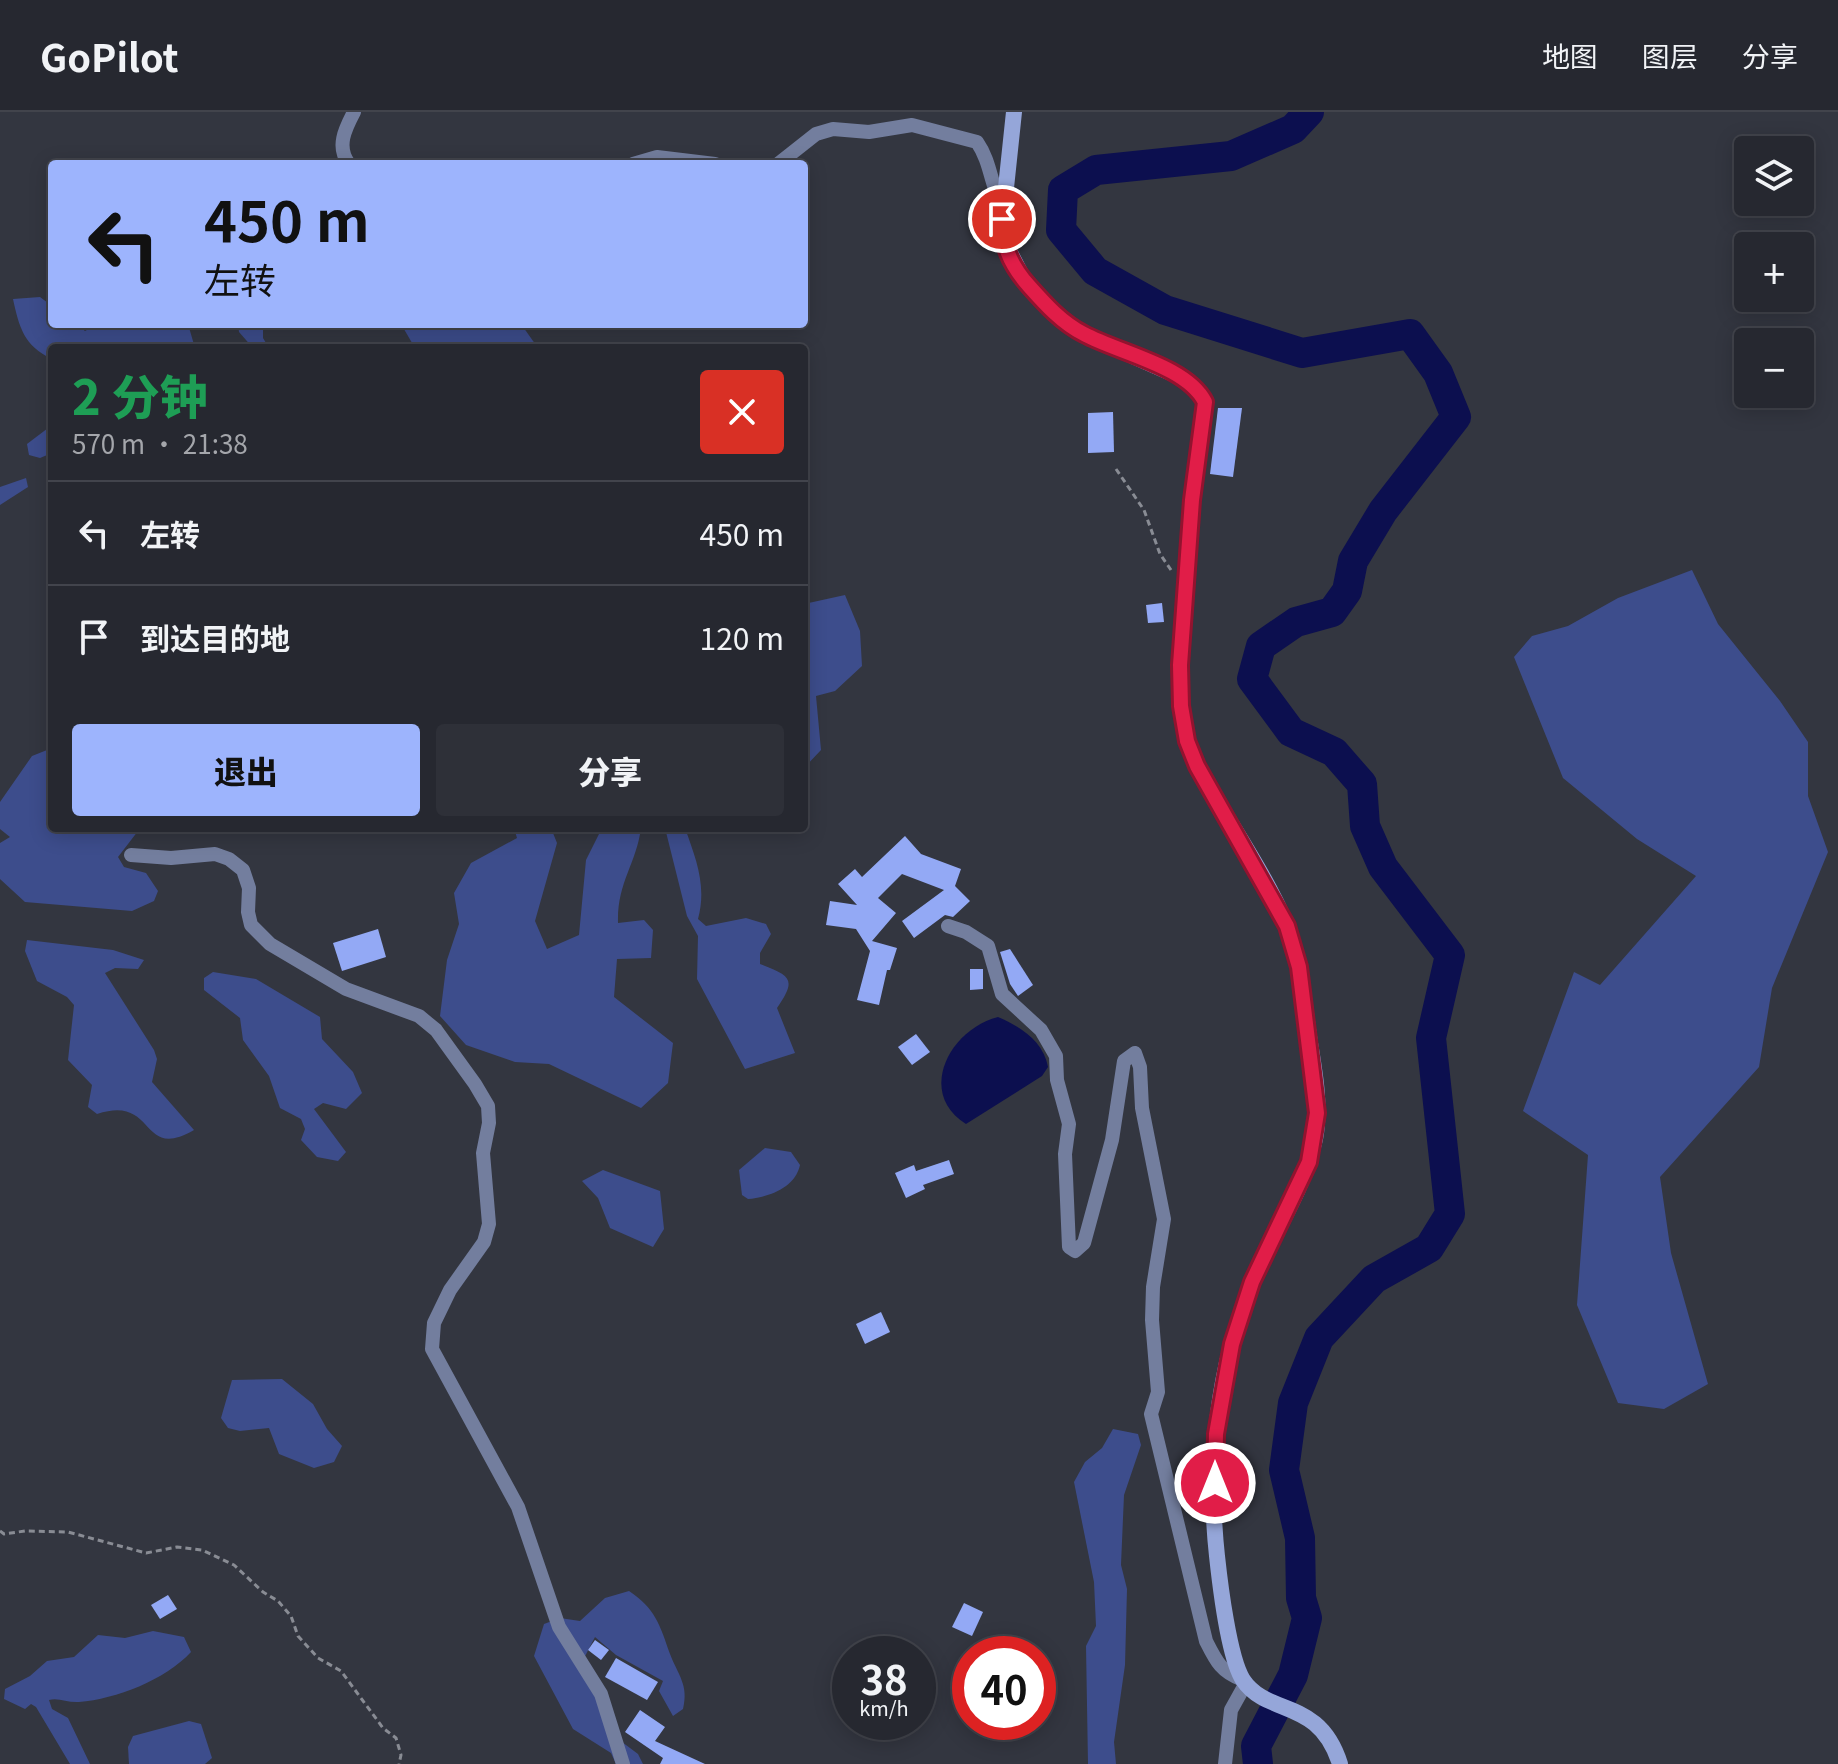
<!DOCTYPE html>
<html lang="zh">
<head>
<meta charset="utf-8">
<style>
	:root { --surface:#262830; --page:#2e3038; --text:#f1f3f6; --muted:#a4a6ab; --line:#42444c; --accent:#9db4fd }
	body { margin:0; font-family:Georgia,"Noto Sans SC",serif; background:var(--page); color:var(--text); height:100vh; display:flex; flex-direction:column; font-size:30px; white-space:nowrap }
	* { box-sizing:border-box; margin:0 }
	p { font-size:26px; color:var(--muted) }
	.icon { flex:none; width:44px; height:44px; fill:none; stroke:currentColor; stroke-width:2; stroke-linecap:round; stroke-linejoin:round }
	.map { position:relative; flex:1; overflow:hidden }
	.sheet { position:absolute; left:48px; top:232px; width:760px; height:488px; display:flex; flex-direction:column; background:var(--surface); border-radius:8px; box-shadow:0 4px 20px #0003,0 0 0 2px var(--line) }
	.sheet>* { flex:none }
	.banner { position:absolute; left:48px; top:48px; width:760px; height:168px; border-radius:8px; box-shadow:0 4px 20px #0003,0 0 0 2px var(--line); background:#9db4fd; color:#111; overflow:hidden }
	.buttons { position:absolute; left:1734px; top:24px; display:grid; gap:16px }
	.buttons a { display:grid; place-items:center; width:80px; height:80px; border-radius:8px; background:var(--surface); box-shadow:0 4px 20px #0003,0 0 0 2px var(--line); font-size:40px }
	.speed { position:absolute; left:832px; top:1524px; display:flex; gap:16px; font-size:40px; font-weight:700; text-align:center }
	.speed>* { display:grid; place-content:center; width:104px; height:104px; border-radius:50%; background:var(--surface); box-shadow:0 4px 20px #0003,0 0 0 2px var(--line); line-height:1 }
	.speed small { font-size:20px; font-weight:400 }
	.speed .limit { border:12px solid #d22; background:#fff; color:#111 }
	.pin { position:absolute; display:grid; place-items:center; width:68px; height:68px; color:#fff; margin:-34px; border:4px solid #fff; border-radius:50%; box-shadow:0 2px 8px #0007 }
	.me { position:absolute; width:88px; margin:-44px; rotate:0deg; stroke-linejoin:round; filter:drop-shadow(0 0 6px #0008) }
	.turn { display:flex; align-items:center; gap:28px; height:168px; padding:0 24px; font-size:36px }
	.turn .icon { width:104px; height:104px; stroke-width:2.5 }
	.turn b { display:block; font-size:56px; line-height:68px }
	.round { display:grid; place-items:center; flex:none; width:84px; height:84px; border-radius:8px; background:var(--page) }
	.summary { display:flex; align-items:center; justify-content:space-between; height:136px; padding:0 24px }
	h1 { font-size:48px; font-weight:800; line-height:60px; color:#1e9e55 }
	.button { display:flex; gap:16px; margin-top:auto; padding:16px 24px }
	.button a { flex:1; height:92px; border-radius:8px; background:var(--accent); color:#111; font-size:32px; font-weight:800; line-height:92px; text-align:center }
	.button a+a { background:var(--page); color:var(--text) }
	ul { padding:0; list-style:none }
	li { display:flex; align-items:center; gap:24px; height:104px; padding:0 24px; border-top:2px solid var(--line) }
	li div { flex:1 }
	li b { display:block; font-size:30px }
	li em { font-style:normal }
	header { display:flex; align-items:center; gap:48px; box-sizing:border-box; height:112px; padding:0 40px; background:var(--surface); border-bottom:2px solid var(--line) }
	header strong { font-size:38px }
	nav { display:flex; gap:44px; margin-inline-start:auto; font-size:28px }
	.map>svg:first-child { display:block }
	.green { fill:#3d4d8c }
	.water { fill:#0c0f4f }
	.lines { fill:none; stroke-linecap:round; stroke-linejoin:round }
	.river { stroke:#0c0f4f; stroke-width:30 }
	.building { fill:#93a9f5 }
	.path { stroke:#898c94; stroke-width:3; stroke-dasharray:6 4; stroke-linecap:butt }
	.street { stroke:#737e9e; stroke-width:14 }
	.secondary { stroke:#95a6d9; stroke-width:16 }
	.route-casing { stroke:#92132f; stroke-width:20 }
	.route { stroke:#e11d48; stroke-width:14 }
</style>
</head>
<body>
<header>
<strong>GoPilot</strong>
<nav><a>地图</a><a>图层</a><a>分享</a></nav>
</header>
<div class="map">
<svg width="1838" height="1652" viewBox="0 0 1838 1652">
	<rect width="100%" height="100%" fill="#333640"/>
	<g class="green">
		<path d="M40,185L52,194V212H76L85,219L98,212H188L195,236H52V247C24,234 19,215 13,187Z"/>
		<path d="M238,212H263V226L269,236H253L239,220Z"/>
		<path d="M401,212H521L538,236H415Z"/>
		<path d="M52,313V341L40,346L29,343L27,332Z"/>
		<path d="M26,366L28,375L0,393V375Z"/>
		<path d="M1692,458L1718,512L1780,589L1808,630V684L1828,740L1772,876L1759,955L1660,1065L1671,1141L1708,1272L1664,1297L1618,1291L1577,1193L1588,1043L1523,999L1574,860L1600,873L1696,764L1637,727L1563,666L1514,545L1532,524L1568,514L1618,486Z"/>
		<path d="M845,483L860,519L862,554L835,579L816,584L821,638L804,656V492Z"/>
		<path d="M52,636V716H129L138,719L118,745L124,755L146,761L158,779L154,789L132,799L25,790L0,767V731L10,725L0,717V690L32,644Z"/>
		<path d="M514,716H551L557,731L535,809L547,837L579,823L586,748L602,716H641C636,753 617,770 618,811L644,808L653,818L651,846L617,847L614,885L673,931L668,971L641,996L549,952L515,950L466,933L440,904L447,848L459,812L454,781L471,751L517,726Z"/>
		<path d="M665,716H685C696,747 707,774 698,807L706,814L746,806L766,812L771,822L760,841V852C791,864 797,867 777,896L795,941L745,957L697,867L698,824L687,804Z"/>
		<path d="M27,828L113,838L144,848L138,857L115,856L105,861L154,938L157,947L152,970L194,1018C139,1050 157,982 97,1002L88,995L92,973L68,948L74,893L67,885L37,869L25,839Z"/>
		<path d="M213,860L256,867L320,905L322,927L353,960L362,981L346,997L323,991L314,997L346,1040L338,1049L317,1045L301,1028L305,1017L301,1007L280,996L269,964L243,928L240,906L204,878V866Z"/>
		<path d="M765,1036L791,1040L800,1053C795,1076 769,1085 748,1087L742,1083L739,1058Z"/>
		<path d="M603,1058L660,1079L664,1117L653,1135L610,1116L598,1086L582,1069Z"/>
		<path d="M282,1267L313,1292L327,1317L342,1334L334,1350L314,1356L279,1342L269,1316L240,1319L228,1316L221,1306L232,1268Z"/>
		<path d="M1113,1317L1138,1322L1141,1333L1124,1383L1121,1453L1127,1477L1125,1553L1114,1630L1116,1652H1088L1086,1534L1096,1514L1094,1470L1074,1370L1085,1350L1102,1336Z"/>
		<path d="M629,1479C655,1496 660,1513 670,1542C678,1563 689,1573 683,1597L673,1604L659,1579L663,1569L616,1543L595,1525L582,1550L622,1630L638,1642L643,1652H616L611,1641L573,1617L534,1544L544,1512L560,1506L580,1509L605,1486Z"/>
		<path d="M153,1519L184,1525L191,1540C165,1568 116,1587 79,1590C68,1591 58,1585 49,1588L52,1597L68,1606L90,1652H70L36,1595L31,1592L25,1597L4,1587L5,1577L30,1564L47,1549L74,1545L98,1523L125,1526Z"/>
		<path d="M189,1609L201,1612L212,1646L205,1652H129L128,1635L133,1624Z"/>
	</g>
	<path class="water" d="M998,905C1021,915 1043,929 1048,955L1042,964L966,1012C917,982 948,918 998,905Z"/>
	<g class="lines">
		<path class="river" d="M1258,1652L1256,1634L1293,1563L1307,1506L1301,1486L1300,1426L1284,1358L1293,1291L1319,1226L1374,1167L1429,1136L1450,1102L1431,926L1450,843L1383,755L1365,714L1362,672L1334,640L1291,620L1252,567L1261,534L1296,510L1332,500L1347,479L1353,449L1383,399L1456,305L1438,261L1410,222L1302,241L1165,198L1095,159L1061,118L1063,78L1096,58L1231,44L1293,17L1309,0"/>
	</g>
	<g class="building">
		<path d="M1218,296H1242L1233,365L1210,362Z"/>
		<path d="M1113,300L1114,340L1088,341V301Z"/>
		<path d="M1162,491L1164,510L1148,511L1146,493Z"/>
		<path d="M905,724L921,742L961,757L955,774L970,789L953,805L945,803L914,826L902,809L944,778L902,762L878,786L896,801L872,829L897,836L890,858H887L879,893L857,888L870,839L856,817L826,813L830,789L857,793L838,772L855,757L862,765Z"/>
		<path d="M378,817L386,845L342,859L333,831Z"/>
		<path d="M1010,837L1033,873L1018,884L1010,872L1000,840Z"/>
		<path d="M970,857H983V877L970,878Z"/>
		<path d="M916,922L930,940L912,953L898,935Z"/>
		<path d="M949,1048L954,1062L923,1073L925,1077L906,1086L895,1061L914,1053L916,1059Z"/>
		<path d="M881,1200L890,1220L865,1232L856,1212Z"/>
		<path d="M168,1483L177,1497L160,1507L151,1493Z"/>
		<path d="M964,1491L983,1500L972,1524L952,1515Z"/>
		<path d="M595,1528L609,1538L601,1548L588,1538Z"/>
		<path d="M616,1546L658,1570L647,1588L605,1565Z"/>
		<path d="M640,1598L665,1615L655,1629L705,1652H660L663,1646L625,1620Z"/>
	</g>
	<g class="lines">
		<g class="path">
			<path d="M1116,357L1144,398L1160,442L1171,458"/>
			<path d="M0,1419L4,1422L25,1419L68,1420L146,1441L177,1435L202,1438L234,1453L263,1480L278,1489L291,1504L298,1524L318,1546L341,1559L383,1616L396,1626L401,1643L399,1652"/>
		</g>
		<g class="street">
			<path d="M349,52C336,35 345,17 354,0"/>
			<path d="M633,52L657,45L715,52"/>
			<path d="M778,52L816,22L833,17L869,20L912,13L977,30C991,50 991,75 1003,97"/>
			<path d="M131,743L171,746L215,742L229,747L243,758L249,776L248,800L251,813L270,832L346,877L419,904L436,918L475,972L488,994L489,1011L483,1041L489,1112L484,1130L450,1178L434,1211L432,1237L518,1395L559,1515L601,1582L623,1652"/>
			<path d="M948,814L966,820L988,834L1002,882L1041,918L1056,944L1057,968L1069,1012L1065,1042L1069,1135L1075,1139L1084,1131L1112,1028L1124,949L1135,941L1140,955L1142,996L1164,1107L1153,1175L1152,1208L1158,1280L1151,1302L1206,1529C1216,1549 1221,1560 1243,1568"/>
			<path d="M1225,1652L1231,1598L1246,1571"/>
		</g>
		<path class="secondary" d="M1014,0L1001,123L1023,166L1051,198L1083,222L1189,269L1205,290L1192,388L1180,553L1181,594L1187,629L1197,654C1226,707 1263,757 1286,812C1302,849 1304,892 1310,931C1315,961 1321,996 1315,1027C1304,1078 1272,1123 1252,1171C1217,1256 1207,1352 1217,1444C1220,1472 1229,1546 1243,1568C1268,1605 1319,1585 1340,1652"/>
	</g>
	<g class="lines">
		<g class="route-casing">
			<path id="route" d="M1002,107C1001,132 1012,155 1029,174C1045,192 1062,211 1084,222C1119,241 1187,254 1205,290L1192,388L1180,553L1181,594L1187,629L1197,654L1287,814L1299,855L1317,1001L1309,1050L1252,1170L1232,1232L1216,1322L1215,1371"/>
		</g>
		<use href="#route" class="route"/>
	</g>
</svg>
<div class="buttons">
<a><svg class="icon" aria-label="layers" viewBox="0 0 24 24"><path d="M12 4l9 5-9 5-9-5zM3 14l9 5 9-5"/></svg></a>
<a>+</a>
<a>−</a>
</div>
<div class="speed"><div>38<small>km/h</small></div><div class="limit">40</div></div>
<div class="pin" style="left:1002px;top:107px;background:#d93025"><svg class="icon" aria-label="arrive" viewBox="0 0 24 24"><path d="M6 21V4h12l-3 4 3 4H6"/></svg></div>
<svg class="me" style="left:1215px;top:1371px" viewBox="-20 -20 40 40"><circle r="17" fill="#e11d48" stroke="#fff" stroke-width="3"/><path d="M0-11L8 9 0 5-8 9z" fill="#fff"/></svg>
<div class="banner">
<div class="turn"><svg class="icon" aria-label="left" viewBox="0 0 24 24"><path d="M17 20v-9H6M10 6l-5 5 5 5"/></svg><div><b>450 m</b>左转</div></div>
</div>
<section class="sheet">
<div class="summary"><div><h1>2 分钟</h1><p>570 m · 21:38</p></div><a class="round" style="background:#d93025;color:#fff"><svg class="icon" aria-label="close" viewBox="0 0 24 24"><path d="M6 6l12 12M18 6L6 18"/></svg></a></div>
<ul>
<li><svg class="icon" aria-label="left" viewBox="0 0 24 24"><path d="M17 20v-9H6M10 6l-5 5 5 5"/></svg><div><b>左转</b></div><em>450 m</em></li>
<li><svg class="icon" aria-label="arrive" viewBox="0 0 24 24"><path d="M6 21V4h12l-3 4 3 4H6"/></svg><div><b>到达目的地</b></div><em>120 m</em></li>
</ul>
<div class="button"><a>退出</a><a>分享</a></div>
</section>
</div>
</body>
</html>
